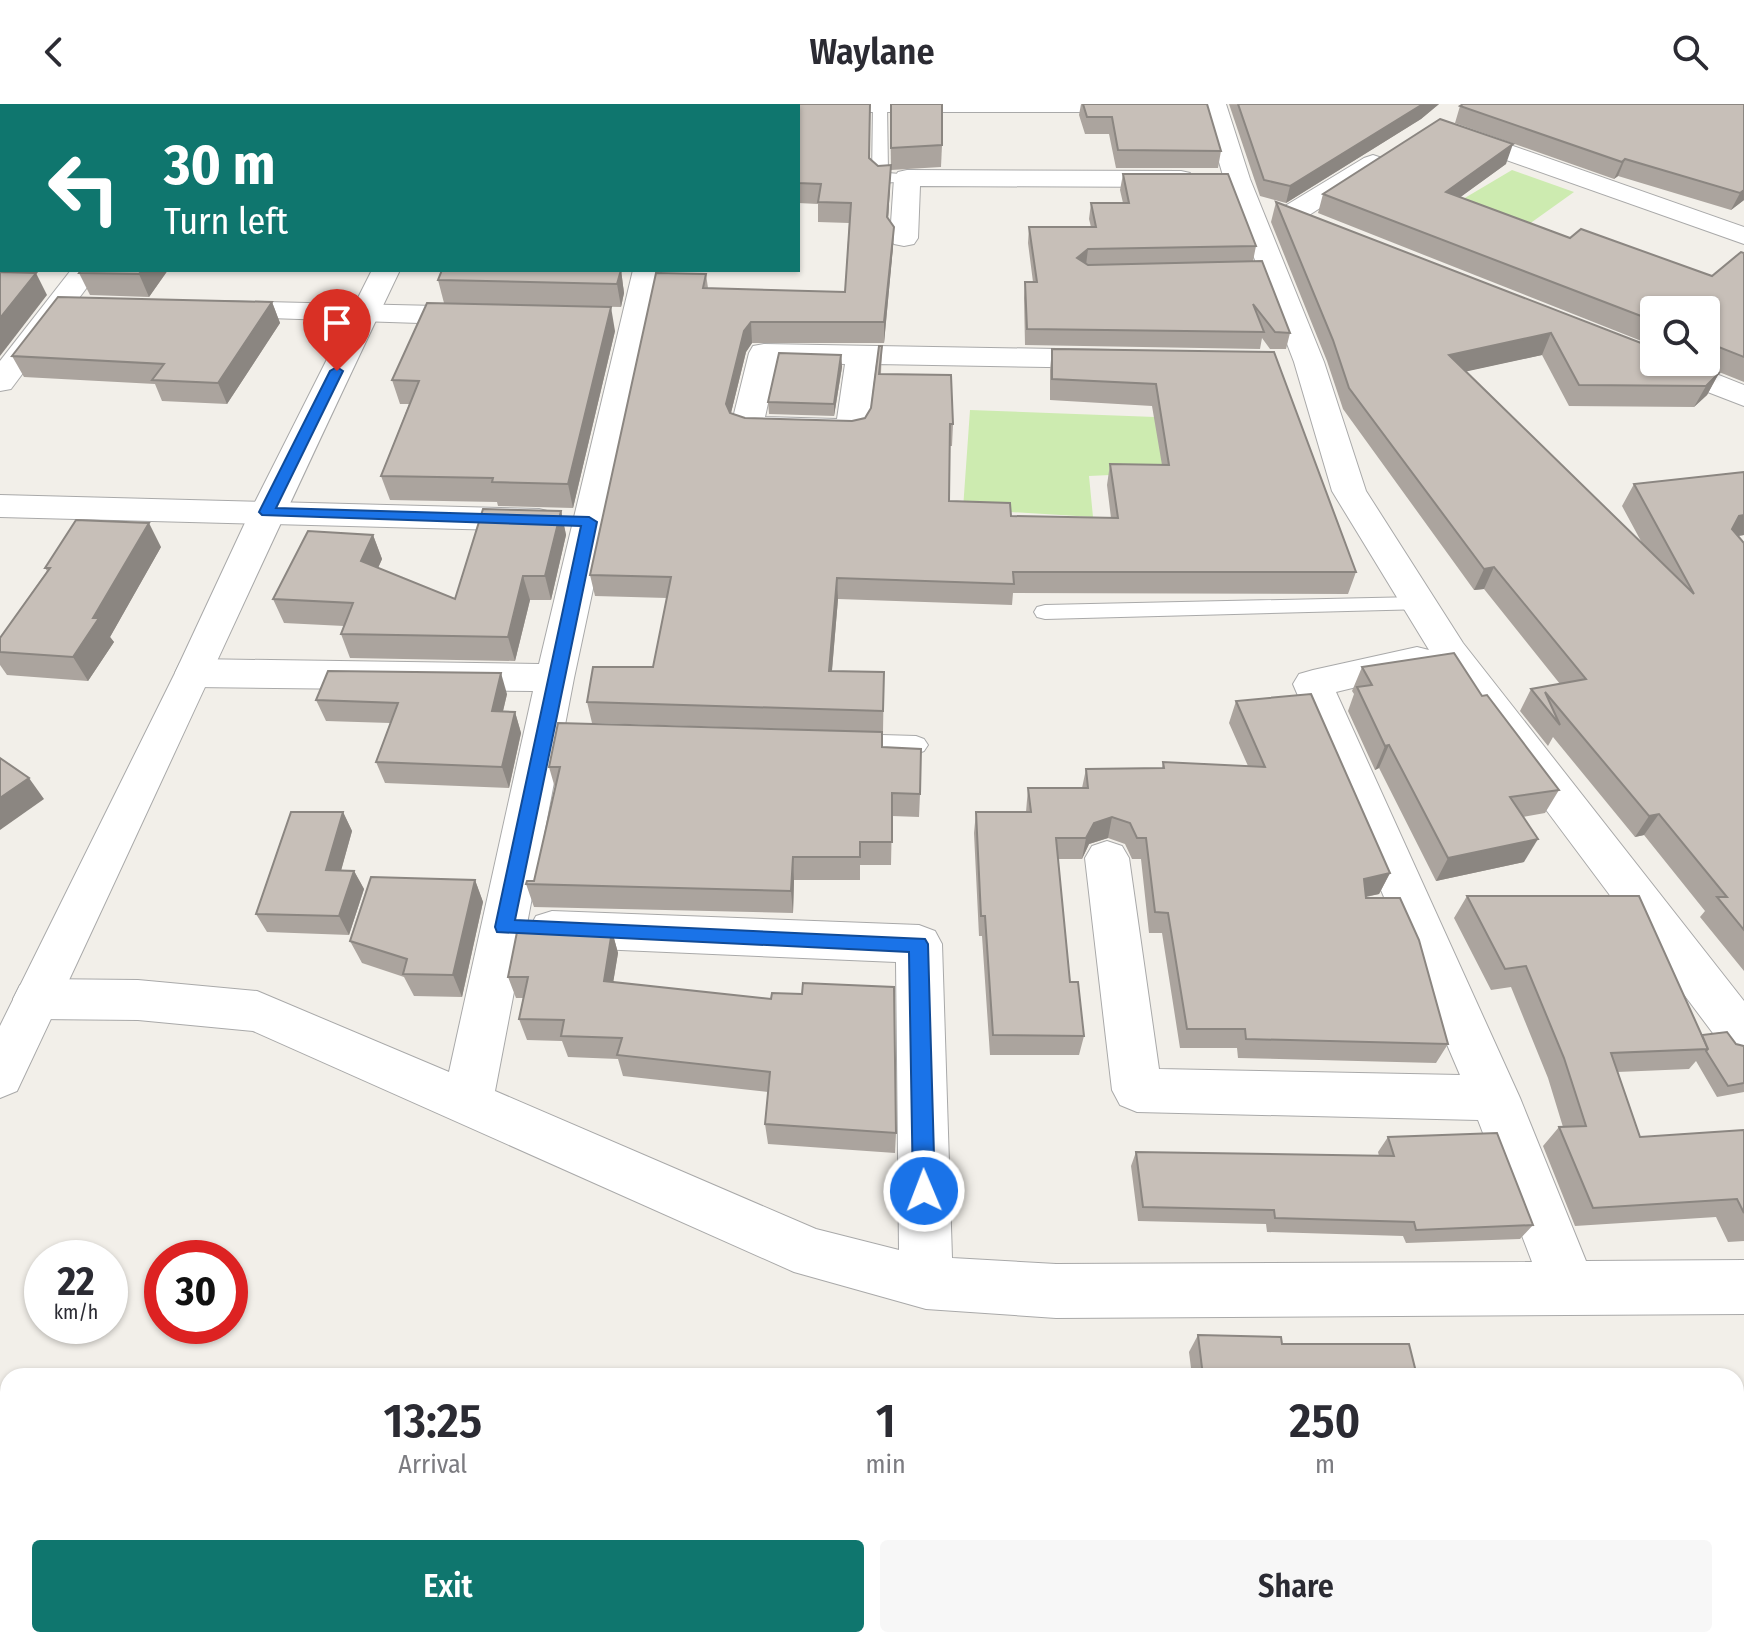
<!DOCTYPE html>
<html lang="en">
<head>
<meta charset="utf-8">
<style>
	:root { --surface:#fff; --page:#f7f7f7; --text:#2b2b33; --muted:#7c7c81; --accent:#0f766e }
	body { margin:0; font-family:"Fira Sans Condensed",sans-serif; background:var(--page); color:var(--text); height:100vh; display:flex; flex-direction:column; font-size:30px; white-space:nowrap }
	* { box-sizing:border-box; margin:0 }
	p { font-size:26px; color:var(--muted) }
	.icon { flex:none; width:44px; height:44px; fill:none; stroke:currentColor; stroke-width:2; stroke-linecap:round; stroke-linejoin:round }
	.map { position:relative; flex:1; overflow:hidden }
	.side { position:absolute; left:0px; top:1264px; width:1744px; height:280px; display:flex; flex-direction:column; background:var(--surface); border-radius:24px 24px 0 0; box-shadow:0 2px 6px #0004 }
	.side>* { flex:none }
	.hud { position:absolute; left:0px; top:0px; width:800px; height:168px; box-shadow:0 2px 6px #0004; background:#0f766e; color:#fff; overflow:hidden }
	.tools { position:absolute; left:1640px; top:192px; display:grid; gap:16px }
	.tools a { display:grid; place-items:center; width:80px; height:80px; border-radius:8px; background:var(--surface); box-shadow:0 2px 6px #0004; font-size:40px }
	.speed { position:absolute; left:24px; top:1136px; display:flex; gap:16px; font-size:40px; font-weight:700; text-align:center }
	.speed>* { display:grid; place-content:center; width:104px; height:104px; border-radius:50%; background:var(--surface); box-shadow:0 2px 6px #0004; line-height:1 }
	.speed small { font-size:20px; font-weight:400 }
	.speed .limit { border:12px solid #d22; background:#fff; color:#111 }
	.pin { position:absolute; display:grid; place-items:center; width:68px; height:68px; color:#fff; margin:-82px -34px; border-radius:50% 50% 50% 0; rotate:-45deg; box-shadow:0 0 8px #0007 }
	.pin .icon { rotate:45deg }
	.me { position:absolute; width:88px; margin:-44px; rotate:359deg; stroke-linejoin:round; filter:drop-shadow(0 0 6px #0008) }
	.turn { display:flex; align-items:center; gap:28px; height:168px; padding:0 32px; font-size:36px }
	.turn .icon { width:104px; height:104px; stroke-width:2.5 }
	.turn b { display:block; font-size:56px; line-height:68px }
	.eta { display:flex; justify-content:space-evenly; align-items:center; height:136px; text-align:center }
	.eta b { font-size:48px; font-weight:600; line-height:56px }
	.cta { display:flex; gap:16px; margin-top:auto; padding:16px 32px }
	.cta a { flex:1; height:92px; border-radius:8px; background:var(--accent); color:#fff; font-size:32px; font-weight:600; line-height:92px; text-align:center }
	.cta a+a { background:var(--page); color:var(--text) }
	header { display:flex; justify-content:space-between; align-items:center; height:104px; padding:0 32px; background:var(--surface); font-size:36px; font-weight:600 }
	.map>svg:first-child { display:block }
	.grass { fill:#cdebb0 }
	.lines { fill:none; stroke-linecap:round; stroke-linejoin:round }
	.service-casing { stroke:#a9a9a9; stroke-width:2 }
	.minor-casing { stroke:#a9a9a9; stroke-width:2 }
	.tertiary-casing { stroke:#a9a9a9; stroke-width:2 }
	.service { fill:#fff; fill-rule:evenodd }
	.minor { fill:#fff; fill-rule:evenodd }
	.tertiary { fill:#fff; fill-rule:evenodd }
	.wall { fill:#aba49e }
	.shaded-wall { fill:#8b8681 }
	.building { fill:#c7bfb8; stroke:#8b8681; stroke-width:2 }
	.route { fill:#1a73e8; stroke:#114b97; stroke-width:2 }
</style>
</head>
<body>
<header><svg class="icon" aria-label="back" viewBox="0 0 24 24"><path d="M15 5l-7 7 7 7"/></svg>Waylane<svg class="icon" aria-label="search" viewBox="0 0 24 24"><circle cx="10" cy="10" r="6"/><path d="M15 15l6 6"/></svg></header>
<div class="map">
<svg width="1744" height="1544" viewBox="0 0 1744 1544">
	<rect width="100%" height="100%" fill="#f2efe9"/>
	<g class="grass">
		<path d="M1512,66L1574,88L1525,123L1458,98Z"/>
		<path d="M970,306L1208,315L1216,366L1089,372L1093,413L963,405Z"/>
	</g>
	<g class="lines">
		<g class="service-casing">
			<g id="service">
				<path d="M887,0L888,69L912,71V77L880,79L872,74L873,1Z"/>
				<path d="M1417,493L1425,495L1428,500L1425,505L1045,515L1037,513L1034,508L1037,503L1045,501Z"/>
				<path d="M848,630L916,632L924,635L928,641L924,647L916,650L848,648L840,645L836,639L840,633Z"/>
			</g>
		</g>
		<g class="minor-casing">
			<g id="minor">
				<path d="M598,0H1152V1L1149,6L1140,8H798V2Z"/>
				<path d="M1202,0H1226L1250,75L1324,258L1366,387L1463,539L1744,897V954L1727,948L1435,557L1431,565L1336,588L1520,994L1586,1157L1744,1156V1210L1056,1214L926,1205L794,1168L253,927L138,916L37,915L20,909L13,895L20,881L37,875L138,876L257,887L449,968L533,587L194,583L180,579L175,569L180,559L194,555L539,560L633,166H661L574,574L495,987L816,1125L899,1146L896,858L552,843L536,838L529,825L536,812L552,807L919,821L935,827L942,840L952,1154L1056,1160L1532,1158L1478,1016L1137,1008L1120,1001L1112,986L1085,754L1092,742L1107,737L1122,742L1129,754L1159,965L1460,971L1293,580L1299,570L1313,566L1417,543L1429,546L1332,387L1294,258L1224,75Z"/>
				<path d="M1456,22L1744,123V140L1447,35L1443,30L1447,25Z"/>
				<path d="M1373,51L1382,54L1386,59L1382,64L1300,117H1280L1276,111L1280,105L1364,54Z"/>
				<path d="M907,66L1181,67L1190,69L1194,75L1190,81L1181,83L920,82L918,134L914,140L904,142L894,140L890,134L894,74L898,68Z"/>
				<path d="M71,166H100L11,285L0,287V257Z"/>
				<path d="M217,197L480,203L491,206L495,212L491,218L480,221L207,212L202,206L207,200Z"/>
				<path d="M764,240L1111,246L1122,248L1126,255L1122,262L1111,264L876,260L868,325L864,332L852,335L735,329L731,322L749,249L753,242ZM777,258L845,260L837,315L765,313Z"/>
				<path d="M1654,250V258H1686L1744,281V302L1648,265L1644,258L1648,251Z"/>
				<path d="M0,391L539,405L551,408L556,416L551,424L539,427L0,413Z"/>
			</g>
		</g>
		<g class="tertiary-casing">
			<path id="tertiary" d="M372,166H400C270,438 146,714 17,987L0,994V922L175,569L250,408Z"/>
		</g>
		<use href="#service" class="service"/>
		<use href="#minor" class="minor"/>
		<use href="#tertiary" class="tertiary"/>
	</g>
	<g class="wall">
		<path d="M0,0H654V2H2V55H0Z"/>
		<path d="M890,0L942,41L941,63L891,66Z"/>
		<path d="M1081,0H1207L1221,47L1218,64H1116L1109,30H1085L1079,11Z"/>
		<path d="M1229,0H1439L1421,15L1286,99L1260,92Z"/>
		<path d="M1744,0V96L1731,106L1618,72L1614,75L1455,19L1460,2Z"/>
		<path d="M798,2L869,54L890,81L888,115L894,123L893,143L884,239H752L746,248L731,309L745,314L852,317L865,314L871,304L882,242L881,270L953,320L952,342H949V397L1011,412L1111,414L1107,381L1110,360L1162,361L1152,302L1050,296V266L1052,245L1274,248L1356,468L1348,490L1013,489L1012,501L838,495L832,567L884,568L883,628L592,619L587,598L653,563L667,494L595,492L590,471L706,170L708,184L845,188L849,119L818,118V100L798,99Z"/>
		<path d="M1506,60L1460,93L1570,134L1712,172L1744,149V278L1694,258H1706V206H1654V242L1318,109L1323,90Z"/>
		<path d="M1123,70L1256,142L1253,157L1290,229L1286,245H1270L1262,234L1260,245L1025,241L1024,194L1025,178H1033L1028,139L1029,123H1091L1089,115L1091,99H1123L1120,86Z"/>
		<path d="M1276,98L1719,269L1707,291L1694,303L1569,302L1542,251L1466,267L1642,439L1622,402L1634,380L1744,368V431L1738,432L1744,439V867L1700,813L1705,807L1644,731L1635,733L1553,633L1548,642L1520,607L1531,585L1560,580L1484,485L1474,486L1343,305L1327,257L1271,118Z"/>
		<path d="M81,166H168L149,193L90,191L79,169Z"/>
		<path d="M621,166L624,189L621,203L444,199L438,176Z"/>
		<path d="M272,198L280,219L227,300L162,297L155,280L24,273L12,252Z"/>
		<path d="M615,227L573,404L498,402L497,398L390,396L381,372L409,300H400L392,276Z"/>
		<path d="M841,251L842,263L834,312L769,310L768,298Z"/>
		<path d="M561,407L566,431L551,496H530L515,557L350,554L341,530L344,522L284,519L273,495L373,431L382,455L378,464L455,495Z"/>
		<path d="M161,443L110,533L114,538L88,577L7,571L0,561V534L47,467L45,464Z"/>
		<path d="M1362,563L1482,592L1559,686L1545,709L1523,713L1524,758L1436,777L1379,664L1375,666L1348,607L1354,590L1352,587Z"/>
		<path d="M507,590L503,607L515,608L521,629L509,684L385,679L376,658L390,619L326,617L316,596Z"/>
		<path d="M1236,597L1390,769L1379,790L1366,793L1448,940L1436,959L1238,954L1237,944H1180L1162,829H1149L1141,755H1132L1125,740L1108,734L1089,740L1082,755H1058L1070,878L1084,932L1079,951H990L982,832H979L974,729L976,708H1026L1028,684H1082L1086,665L1162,664L1163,658L1248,662L1229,619Z"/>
		<path d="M882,643L920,690L919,713L892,712L891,761H860V776H794L793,809L534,803L526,780L534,777L555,684L549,663Z"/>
		<path d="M343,708L352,727L341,766L354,767L364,785L349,831L267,828L256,810Z"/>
		<path d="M475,776L483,798L462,893L414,892L404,873L362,859L350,837Z"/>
		<path d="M1467,792L1702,931L1744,942V988L1717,993L1696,957L1689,965L1617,968L1640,1033L1744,1026V1137L1728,1138L1716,1113L1575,1122L1543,1042L1559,1023H1563L1548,974L1511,883L1491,886L1454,814Z"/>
		<path d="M612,827L618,849L613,878L896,1029L895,1049L768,1040L765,1020L768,988L623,972L618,955L568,953L562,937L527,936L519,915L523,894H516L508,873Z"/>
		<path d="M1388,1033L1533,1121L1520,1135L1406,1139L1403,1132L1267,1128L1266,1120L1138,1117L1131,1062L1136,1048L1379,1052L1378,1048Z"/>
		<path d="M1198,1231L1282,1240L1417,1272H1192L1189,1248Z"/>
		<path d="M1736,1317L1744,1318V1436H1736Z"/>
		<path d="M982,1536H1152L1195,1544H981Z"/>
	</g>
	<g class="shaded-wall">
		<path d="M1423,0H1439L1421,15L1286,99L1290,82Z"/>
		<path d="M1513,40L1506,60L1440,108L1446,88Z"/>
		<path d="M1625,55L1618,72L1614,75L1622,58Z"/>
		<path d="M891,61L890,81L887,134V113Z"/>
		<path d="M1744,86V96L1731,106L1740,89Z"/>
		<path d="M894,123L893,143L884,239V218Z"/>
		<path d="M1088,145L1086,161L1077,154Z"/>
		<path d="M142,166H168L149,193L139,170Z"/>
		<path d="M621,166L624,189L621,203L617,180Z"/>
		<path d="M36,169L47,191L0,252V214Z"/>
		<path d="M272,198L280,219L227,300L218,279Z"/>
		<path d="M611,203L615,227L573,404L568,380Z"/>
		<path d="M751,218L752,239L746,248L728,321L726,300L744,227Z"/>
		<path d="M1551,229L1542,251L1441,273L1449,251Z"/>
		<path d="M841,251L842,263L834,312V300Z"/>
		<path d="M1719,269L1707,291L1694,303L1706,282Z"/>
		<path d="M561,407L566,431L551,496L545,472Z"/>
		<path d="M1744,411V431L1725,434L1739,412Z"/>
		<path d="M149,419L161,443L110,533L114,538L88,577L73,553L93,514Z"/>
		<path d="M373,431L382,455L370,482L361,457Z"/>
		<path d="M1494,463L1484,485L1474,486L1484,465Z"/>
		<path d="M523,472L530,496L515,557L508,533Z"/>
		<path d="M837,474L838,495L830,588L829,567Z"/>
		<path d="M501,569L507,590L498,628L492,607Z"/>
		<path d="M515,608L521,629L509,684L502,663Z"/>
		<path d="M1389,641L1379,664L1375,666L1385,642Z"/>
		<path d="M29,674L44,695L0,726V694Z"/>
		<path d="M343,708L352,727L336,785L326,766Z"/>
		<path d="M1659,710L1644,731L1635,733L1649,712Z"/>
		<path d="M1112,713L1108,734L1089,740L1082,755L1086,734L1094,719Z"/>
		<path d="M1538,735L1524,758L1436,777L1448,754Z"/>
		<path d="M793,753L794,776L793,809L791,787Z"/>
		<path d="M354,767L364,785L349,831L339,812Z"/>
		<path d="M1390,769L1379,790L1354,795L1364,775Z"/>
		<path d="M475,776L483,798L462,893L453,871Z"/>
		<path d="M612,827L618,849L610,898L604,877Z"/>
		<path d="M69,1536H95L92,1544H66Z"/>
		<path d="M758,1536H763L762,1544H757Z"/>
	</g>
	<g class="building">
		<path d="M0,0H646L645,2H2V33H0Z"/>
		<path d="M716,0H870L869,54L878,62L891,61L887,113L894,123L884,218H751L744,227L726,300L730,309L745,314L852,317L865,314L871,304L879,242H882L879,270L951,271L953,320H950L949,397L1010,399L1011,412L1118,414L1110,360L1169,361L1156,280L1052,275V245L1274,248L1356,468H1013L1014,480L837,474L829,567L884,568L883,607L587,598L593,563H653L671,473L590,471L656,169L706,170L703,184L845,188L851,99L818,98L821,80L798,79V2H716Z"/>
		<path d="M891,0H942V41L891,44Z"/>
		<path d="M1083,0H1207L1221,47L1118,46L1112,13H1087Z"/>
		<path d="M1238,0H1423L1290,82L1264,76Z"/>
		<path d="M1463,0H1744V86L1740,89L1625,55L1622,58L1460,2Z"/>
		<path d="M1440,15L1513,40L1446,88L1570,134L1581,125L1712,172L1741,148L1744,149V253L1706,238V206H1654V217L1323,90Z"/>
		<path d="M1123,70H1228L1256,142L1088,145L1077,154L1088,161L1262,157L1290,229L1275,228L1253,200L1264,228L1027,225L1025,178H1037L1029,123H1096L1091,99H1129Z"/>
		<path d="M1276,98L1654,244V258H1690L1719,269L1706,282L1579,281L1551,229L1449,251L1694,490L1634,380L1744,368V411L1739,412L1732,425L1744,439V826L1717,793H1727L1659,710L1649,712L1545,588L1560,621L1531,585L1586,575L1494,463L1484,465L1349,284L1333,236Z"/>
		<path d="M81,166H142L139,170L79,169Z"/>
		<path d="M442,166H621L617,180L438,176Z"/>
		<path d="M0,168L36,169L0,214Z"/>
		<path d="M58,193L272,198L218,279L152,276L164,260L12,252Z"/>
		<path d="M427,199L611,203L568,380L492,378L493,374L381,372L419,277L392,276Z"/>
		<path d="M779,249L841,251L834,300L768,298Z"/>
		<path d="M483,405L561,407L545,472H523L508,533L341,530L353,499L273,495L308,427L373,431L361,457L455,495Z"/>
		<path d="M76,416L149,419L93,514H99L73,553L0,548V534L50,464H45Z"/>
		<path d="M1454,549L1482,592L1487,591L1559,686L1510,693L1538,735L1448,754L1389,641L1385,642L1357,583L1372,581L1362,563Z"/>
		<path d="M328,567L501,569L492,607L515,608L502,663L376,658L398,599L316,596Z"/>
		<path d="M1311,590L1390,769L1364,775L1366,794H1400L1419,836L1448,940L1246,935L1245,925H1187L1168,809L1155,808L1146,734H1137L1130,719L1112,713L1094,719L1086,734H1056L1070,878H1078L1084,932L993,931L985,812H981L976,708H1031L1028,684H1088L1086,665L1164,664L1163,658L1265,663L1236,597Z"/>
		<path d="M558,619L882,628V643L921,645L920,690L892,689V738H860V753H793L791,787L526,780L527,777H534L560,663H549Z"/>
		<path d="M0,654L29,674L0,694Z"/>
		<path d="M291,708H343L326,766L354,767L339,812L256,810Z"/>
		<path d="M371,773L475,776L453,871L403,870L407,855L350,837Z"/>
		<path d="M1467,792H1639L1708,945L1611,949L1640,1033L1744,1026V1109L1737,1095L1593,1104L1559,1023L1586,1022L1564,954L1526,862L1505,865Z"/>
		<path d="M518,823L612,827L604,877L771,895L772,889L802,890L803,879L894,883L896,1029L765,1020L770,968L617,951L622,934L561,932L564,916L519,915L528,873H508Z"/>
		<path d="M1727,928L1736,940L1744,942V979L1728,982L1706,947L1708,945L1702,931Z"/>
		<path d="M1497,1029L1533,1121L1416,1126L1414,1118L1275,1114L1274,1106L1143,1103L1136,1048L1394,1052L1388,1033Z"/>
		<path d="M1198,1231L1281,1233L1282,1240H1409L1417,1272H1203Z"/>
		<path d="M1736,1317L1744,1318V1423H1736Z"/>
		<path d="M0,1394H8L7,1404H8V1536H69L66,1544H0Z"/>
		<path d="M686,1536H758L757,1544H685Z"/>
		<path d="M986,1536H1152L1195,1544H985Z"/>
	</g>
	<path class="route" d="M337,263L343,267L276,404L589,413L597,418L515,816L925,835L928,840L935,1087L931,1094L924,1097L916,1094L913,1087L909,848L497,828L495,823L581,422L262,411L259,408L330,267Z"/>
</svg>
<div class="tools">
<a><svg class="icon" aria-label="search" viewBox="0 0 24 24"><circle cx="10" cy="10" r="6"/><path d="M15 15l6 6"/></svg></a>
</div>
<div class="speed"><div>22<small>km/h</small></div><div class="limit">30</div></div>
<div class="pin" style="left:337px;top:267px;background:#d93025"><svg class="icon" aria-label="arrive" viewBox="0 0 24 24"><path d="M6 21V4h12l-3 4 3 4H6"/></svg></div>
<svg class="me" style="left:924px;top:1087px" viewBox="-20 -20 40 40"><circle r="17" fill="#1a73e8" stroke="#fff" stroke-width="3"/><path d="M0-11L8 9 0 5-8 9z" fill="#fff"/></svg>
<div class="hud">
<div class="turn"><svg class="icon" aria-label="left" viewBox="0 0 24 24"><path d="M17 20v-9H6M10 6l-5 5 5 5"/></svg><div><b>30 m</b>Turn left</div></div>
</div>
<section class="side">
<div class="eta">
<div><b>13:25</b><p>Arrival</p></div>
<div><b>1</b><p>min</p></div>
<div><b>250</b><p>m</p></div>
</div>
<div class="cta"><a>Exit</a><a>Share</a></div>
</section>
</div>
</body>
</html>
